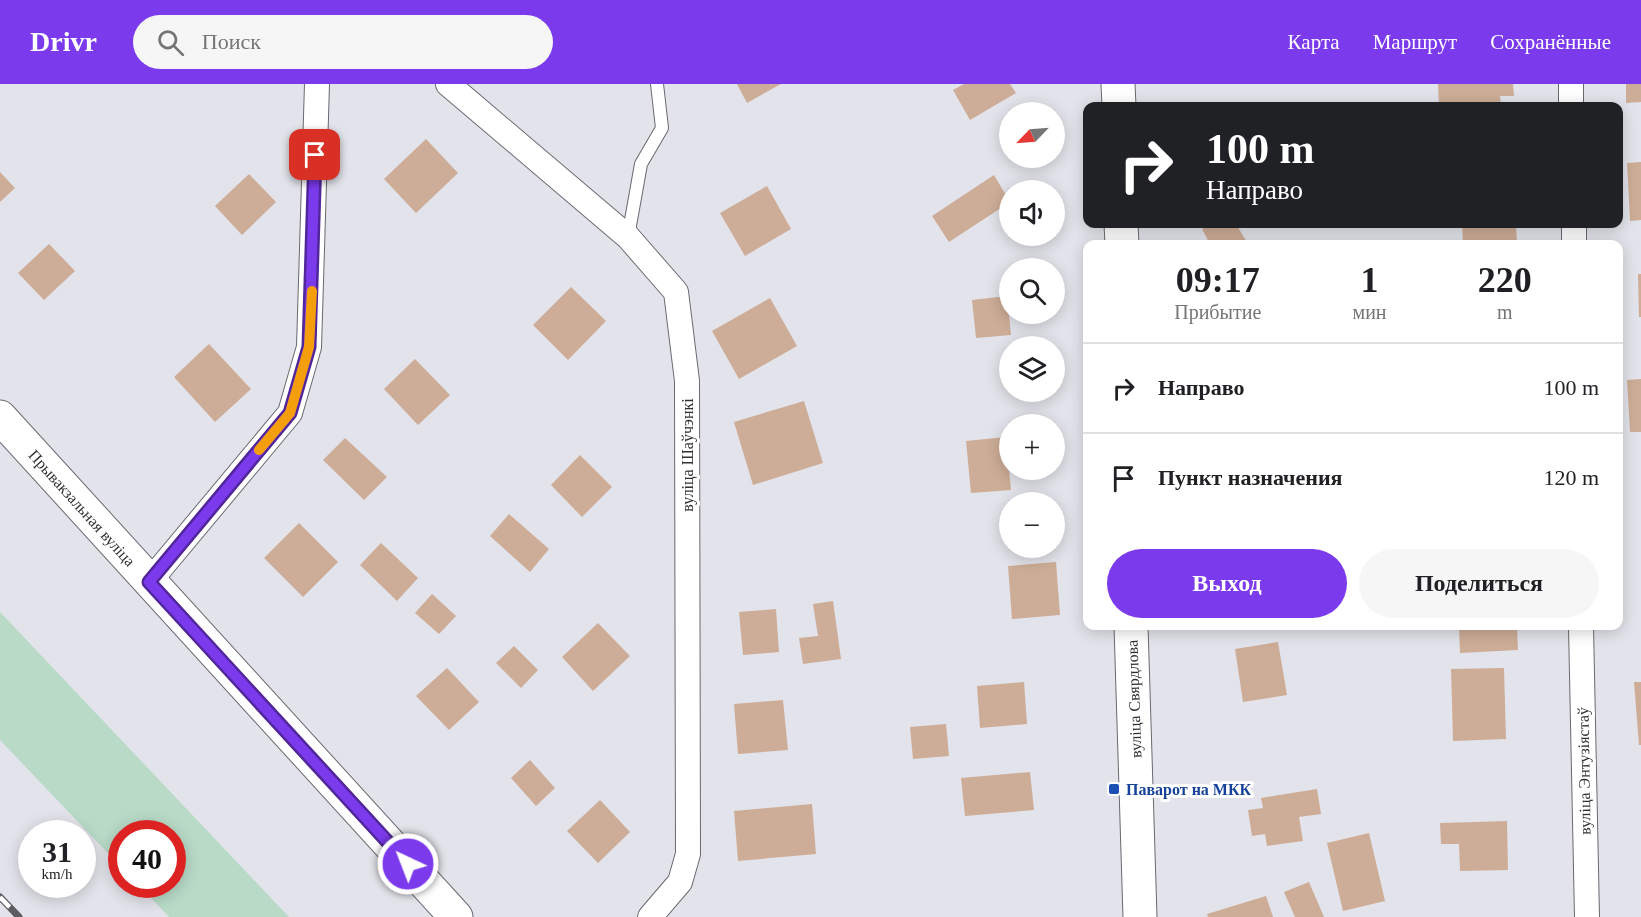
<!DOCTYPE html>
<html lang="ru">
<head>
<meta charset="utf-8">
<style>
	:root { --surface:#fff; --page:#f6f6f6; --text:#202124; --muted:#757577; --line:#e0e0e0; --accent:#7c3aed }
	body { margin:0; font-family:"Times New Roman",serif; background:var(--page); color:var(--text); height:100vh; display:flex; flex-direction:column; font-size:22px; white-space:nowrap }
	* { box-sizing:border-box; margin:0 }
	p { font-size:20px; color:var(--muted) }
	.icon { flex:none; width:33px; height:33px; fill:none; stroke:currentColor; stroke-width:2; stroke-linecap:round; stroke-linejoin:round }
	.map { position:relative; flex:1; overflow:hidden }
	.drawer { position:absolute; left:1083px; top:156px; width:540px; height:390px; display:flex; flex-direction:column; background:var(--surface); border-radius:12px; box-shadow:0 3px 15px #0003 }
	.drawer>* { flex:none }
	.banner { position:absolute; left:1083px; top:18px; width:540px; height:126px; border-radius:12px; box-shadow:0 3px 15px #0003; background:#202124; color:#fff; overflow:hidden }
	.needle { width:39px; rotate:245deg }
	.fabs { position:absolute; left:999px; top:18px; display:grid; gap:12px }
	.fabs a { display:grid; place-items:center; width:66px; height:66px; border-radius:50%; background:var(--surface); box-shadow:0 3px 15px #0003; font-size:30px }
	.speed { position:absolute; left:18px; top:736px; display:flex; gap:12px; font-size:30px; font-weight:700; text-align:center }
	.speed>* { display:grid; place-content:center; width:78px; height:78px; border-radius:50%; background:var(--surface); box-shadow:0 3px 15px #0003; line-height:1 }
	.speed small { font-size:15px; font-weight:400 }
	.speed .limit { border:9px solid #d22; background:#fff; color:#111 }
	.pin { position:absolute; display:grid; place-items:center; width:51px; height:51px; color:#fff; margin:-26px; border-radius:12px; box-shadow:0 3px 9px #0006 }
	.me { position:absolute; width:66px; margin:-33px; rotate:317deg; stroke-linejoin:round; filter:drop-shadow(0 0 4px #0008) }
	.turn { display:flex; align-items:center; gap:21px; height:126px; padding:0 24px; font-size:27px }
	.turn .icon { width:78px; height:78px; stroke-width:2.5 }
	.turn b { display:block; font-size:42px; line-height:51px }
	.eta { display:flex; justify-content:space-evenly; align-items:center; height:102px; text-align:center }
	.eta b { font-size:36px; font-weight:800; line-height:42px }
	.cta { display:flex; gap:12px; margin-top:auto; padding:12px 24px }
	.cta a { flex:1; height:69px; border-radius:36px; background:var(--accent); color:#fff; font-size:24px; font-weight:800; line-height:69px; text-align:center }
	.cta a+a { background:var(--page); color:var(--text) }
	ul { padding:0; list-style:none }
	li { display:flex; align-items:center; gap:18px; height:90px; padding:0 24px; border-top:2px solid var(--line) }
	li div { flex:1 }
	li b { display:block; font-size:22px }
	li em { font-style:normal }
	header { display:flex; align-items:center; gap:36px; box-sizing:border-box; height:84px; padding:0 30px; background:var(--accent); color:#fff }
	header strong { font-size:28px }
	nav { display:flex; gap:33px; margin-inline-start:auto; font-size:21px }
	.search { width:420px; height:54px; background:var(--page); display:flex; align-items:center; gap:15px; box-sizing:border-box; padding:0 21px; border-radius:33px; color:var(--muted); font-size:22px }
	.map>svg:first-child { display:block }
	.green { fill:#b8dac7 }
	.building { fill:#cdad97 }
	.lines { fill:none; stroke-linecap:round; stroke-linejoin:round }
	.lane-casing { stroke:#696970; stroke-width:14 }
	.street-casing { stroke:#696970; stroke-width:26 }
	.secondary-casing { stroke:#696970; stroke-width:35 }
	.lane { stroke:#fff; stroke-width:12 }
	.street { stroke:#fff; stroke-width:24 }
	.secondary { stroke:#fff; stroke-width:33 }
	.rail-casing { stroke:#5c5c61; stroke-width:7 }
	.rail { stroke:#fff; stroke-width:4.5; stroke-dasharray:14; stroke-linecap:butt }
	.route-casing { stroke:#51269a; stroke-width:15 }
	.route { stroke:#7c3aed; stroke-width:10 }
	.slow { stroke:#f59e0b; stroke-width:10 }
	.transit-dot { fill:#1a4fb4; stroke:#fff; stroke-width:2 }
	.labels { text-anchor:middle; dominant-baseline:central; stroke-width:6; stroke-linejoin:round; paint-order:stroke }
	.street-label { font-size:16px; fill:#303134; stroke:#fff }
	.transit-label { font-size:16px; font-weight:bold; fill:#164399; stroke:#fff; text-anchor:start }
</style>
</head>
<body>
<header>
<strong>Drivr</strong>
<div class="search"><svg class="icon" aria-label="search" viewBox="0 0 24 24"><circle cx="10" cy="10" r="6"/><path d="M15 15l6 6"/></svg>Поиск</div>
<nav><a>Карта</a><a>Маршрут</a><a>Сохранённые</a></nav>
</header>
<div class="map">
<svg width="1641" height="833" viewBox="0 0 1641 833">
	<rect width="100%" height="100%" fill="#e3e3eb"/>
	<path class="green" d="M0,528L289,833H169L139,801H172V750H122L121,783L0,656Z"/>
	<g class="building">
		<path d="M737,0H781L747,19Z"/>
		<path d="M964,0H1010L1016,9L970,36L953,6Z"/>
		<path d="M1438,0H1513L1514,12H1500L1501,22H1439Z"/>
		<path d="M1626,0H1641V18L1626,19Z"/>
		<path d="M426,55L458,89L416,129L384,95Z"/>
		<path d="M1641,78V136L1630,137L1627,79Z"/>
		<path d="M0,88L15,104L0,118Z"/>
		<path d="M249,90L276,118L242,151L215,122Z"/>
		<path d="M994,91L1010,118L949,158L932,132Z"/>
		<path d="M767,102L791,145L745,172L720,129Z"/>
		<path d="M1212,140H1236L1248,160H1210L1202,145Z"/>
		<path d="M1462,140H1516L1517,160H1463Z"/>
		<path d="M49,160L75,187L44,216L18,189Z"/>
		<path d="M1638,190H1641V233H1639Z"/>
		<path d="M571,203L606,237L568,276L533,241Z"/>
		<path d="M1007,212L1011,251L976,254L972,216Z"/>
		<path d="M770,214L797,262L739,295L712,247Z"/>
		<path d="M209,260L251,305L215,338L174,293Z"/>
		<path d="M415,275L450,311L418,341L384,305Z"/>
		<path d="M1641,295V348H1630L1627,296Z"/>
		<path d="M804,317L823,379L753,401L734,338Z"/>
		<path d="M1006,353L1011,406L971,409L966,357Z"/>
		<path d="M345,354L387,393L364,416L323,376Z"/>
		<path d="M580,371L612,403L582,433L551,401Z"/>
		<path d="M509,430L549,465L530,488L490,452Z"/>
		<path d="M299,439L338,478L303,513L264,474Z"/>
		<path d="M381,459L418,494L397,517L360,481Z"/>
		<path d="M1056,478L1060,531L1012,535L1008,482Z"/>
		<path d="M432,510L456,532L439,550L415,529Z"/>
		<path d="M833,517L841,575L803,580L799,554L818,552L813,520Z"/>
		<path d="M776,525L779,568L743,571L739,528Z"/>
		<path d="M598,539L630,572L593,607L562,573Z"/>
		<path d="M1459,542H1517L1518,566L1460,569Z"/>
		<path d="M1278,558L1287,611L1243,618L1235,565Z"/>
		<path d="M514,562L538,586L521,604L496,579Z"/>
		<path d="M447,584L479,618L449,646L416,612Z"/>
		<path d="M1504,584L1506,655L1453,657L1451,585Z"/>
		<path d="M1024,598L1027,640L980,644L977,602Z"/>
		<path d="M1634,598H1641V661H1639Z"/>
		<path d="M783,616L788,666L738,670L734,620Z"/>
		<path d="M946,640L949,672L913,675L910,643Z"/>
		<path d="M530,676L555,704L536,722L511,694Z"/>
		<path d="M1030,688L1034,726L965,732L961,694Z"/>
		<path d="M1317,705L1321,730L1299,733L1303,757L1267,762L1265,750L1252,752L1248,726L1263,724L1261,714Z"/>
		<path d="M600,716L630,748L598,779L567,747Z"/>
		<path d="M812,720L816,770L738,777L734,727Z"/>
		<path d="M1507,737L1508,786L1460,787L1459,760H1441L1440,739Z"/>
		<path d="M1369,749L1385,817L1343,827L1327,759Z"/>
		<path d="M1309,798L1324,833H1295L1284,808Z"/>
		<path d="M1266,812L1273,833H1208L1207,830Z"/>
	</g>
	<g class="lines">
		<g class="lane-casing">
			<path id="lane" d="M628,153L641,80L662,44L657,0"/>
		</g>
		<g class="street-casing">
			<g id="street">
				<path d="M448,0L628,153L676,208L687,297L688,770L680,798L650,833"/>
				<path d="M1571,0V22"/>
				<path d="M1574,140V160"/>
				<path d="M149,498L290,329L309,263L317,0"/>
				<path d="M1581,542L1587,833"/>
			</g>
		</g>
		<g class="secondary-casing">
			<g id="secondary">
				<path d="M1118,0L1119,22"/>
				<path d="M1121,140L1122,160"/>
				<path d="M0,333L456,833"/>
				<path d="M1131,542L1140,833"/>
			</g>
		</g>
		<use href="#lane" class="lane"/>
		<use href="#street" class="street"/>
		<use href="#secondary" class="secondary"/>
		<g class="rail-casing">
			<path id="rail" d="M0,813L19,833"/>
		</g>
		<use href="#rail" class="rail"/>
	</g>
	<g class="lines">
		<g class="route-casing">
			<path id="route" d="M315,71L309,263L290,329L149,498L408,780"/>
		</g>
		<use href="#route" class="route"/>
		<path class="slow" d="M259,366L290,329L309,263L312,207"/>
	</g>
	<rect class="transit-dot" x="1108" y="699" width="12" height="12" rx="3"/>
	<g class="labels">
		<g class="street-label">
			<text transform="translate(687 371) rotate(-90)">вуліца Шаўчэнкі</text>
			<text transform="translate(82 424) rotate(48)">Прывакзальная вуліца</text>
			<text transform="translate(1134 615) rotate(-92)">вуліца Свярдлова</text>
			<text transform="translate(1584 687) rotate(-91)">вуліца Энтузіястаў</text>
		</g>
		<g class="transit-label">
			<text x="1126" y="705">Паварот на МКК</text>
		</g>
	</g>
</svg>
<div class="fabs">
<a><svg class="needle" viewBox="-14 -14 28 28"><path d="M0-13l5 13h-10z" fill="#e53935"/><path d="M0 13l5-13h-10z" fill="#757577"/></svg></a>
<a><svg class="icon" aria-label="sound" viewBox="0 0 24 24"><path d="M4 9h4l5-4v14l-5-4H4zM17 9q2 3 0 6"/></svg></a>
<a><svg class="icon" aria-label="search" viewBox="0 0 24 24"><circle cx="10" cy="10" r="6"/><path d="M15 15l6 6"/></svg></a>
<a><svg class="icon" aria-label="layers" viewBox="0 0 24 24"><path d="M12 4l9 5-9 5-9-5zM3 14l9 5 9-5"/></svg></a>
<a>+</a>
<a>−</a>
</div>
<div class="speed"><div>31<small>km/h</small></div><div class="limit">40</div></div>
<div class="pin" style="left:315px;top:71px;background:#d93025"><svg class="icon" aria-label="arrive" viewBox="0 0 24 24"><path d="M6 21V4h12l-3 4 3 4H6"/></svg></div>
<svg class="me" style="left:408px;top:780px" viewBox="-20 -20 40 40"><circle r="17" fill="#7c3aed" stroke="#fff" stroke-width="3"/><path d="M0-11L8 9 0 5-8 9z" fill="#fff"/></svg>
<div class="banner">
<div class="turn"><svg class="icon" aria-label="right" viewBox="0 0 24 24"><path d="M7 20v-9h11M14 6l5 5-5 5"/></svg><div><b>100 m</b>Направо</div></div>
</div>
<section class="drawer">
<div class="eta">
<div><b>09:17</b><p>Прибытие</p></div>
<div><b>1</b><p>мин</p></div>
<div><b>220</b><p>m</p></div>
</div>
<ul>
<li><svg class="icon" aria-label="right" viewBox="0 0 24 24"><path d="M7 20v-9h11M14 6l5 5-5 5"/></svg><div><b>Направо</b></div><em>100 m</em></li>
<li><svg class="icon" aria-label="arrive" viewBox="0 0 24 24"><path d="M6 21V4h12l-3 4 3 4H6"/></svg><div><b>Пункт назначения</b></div><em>120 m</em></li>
</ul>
<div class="cta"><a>Выход</a><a>Поделиться</a></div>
</section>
</div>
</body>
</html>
